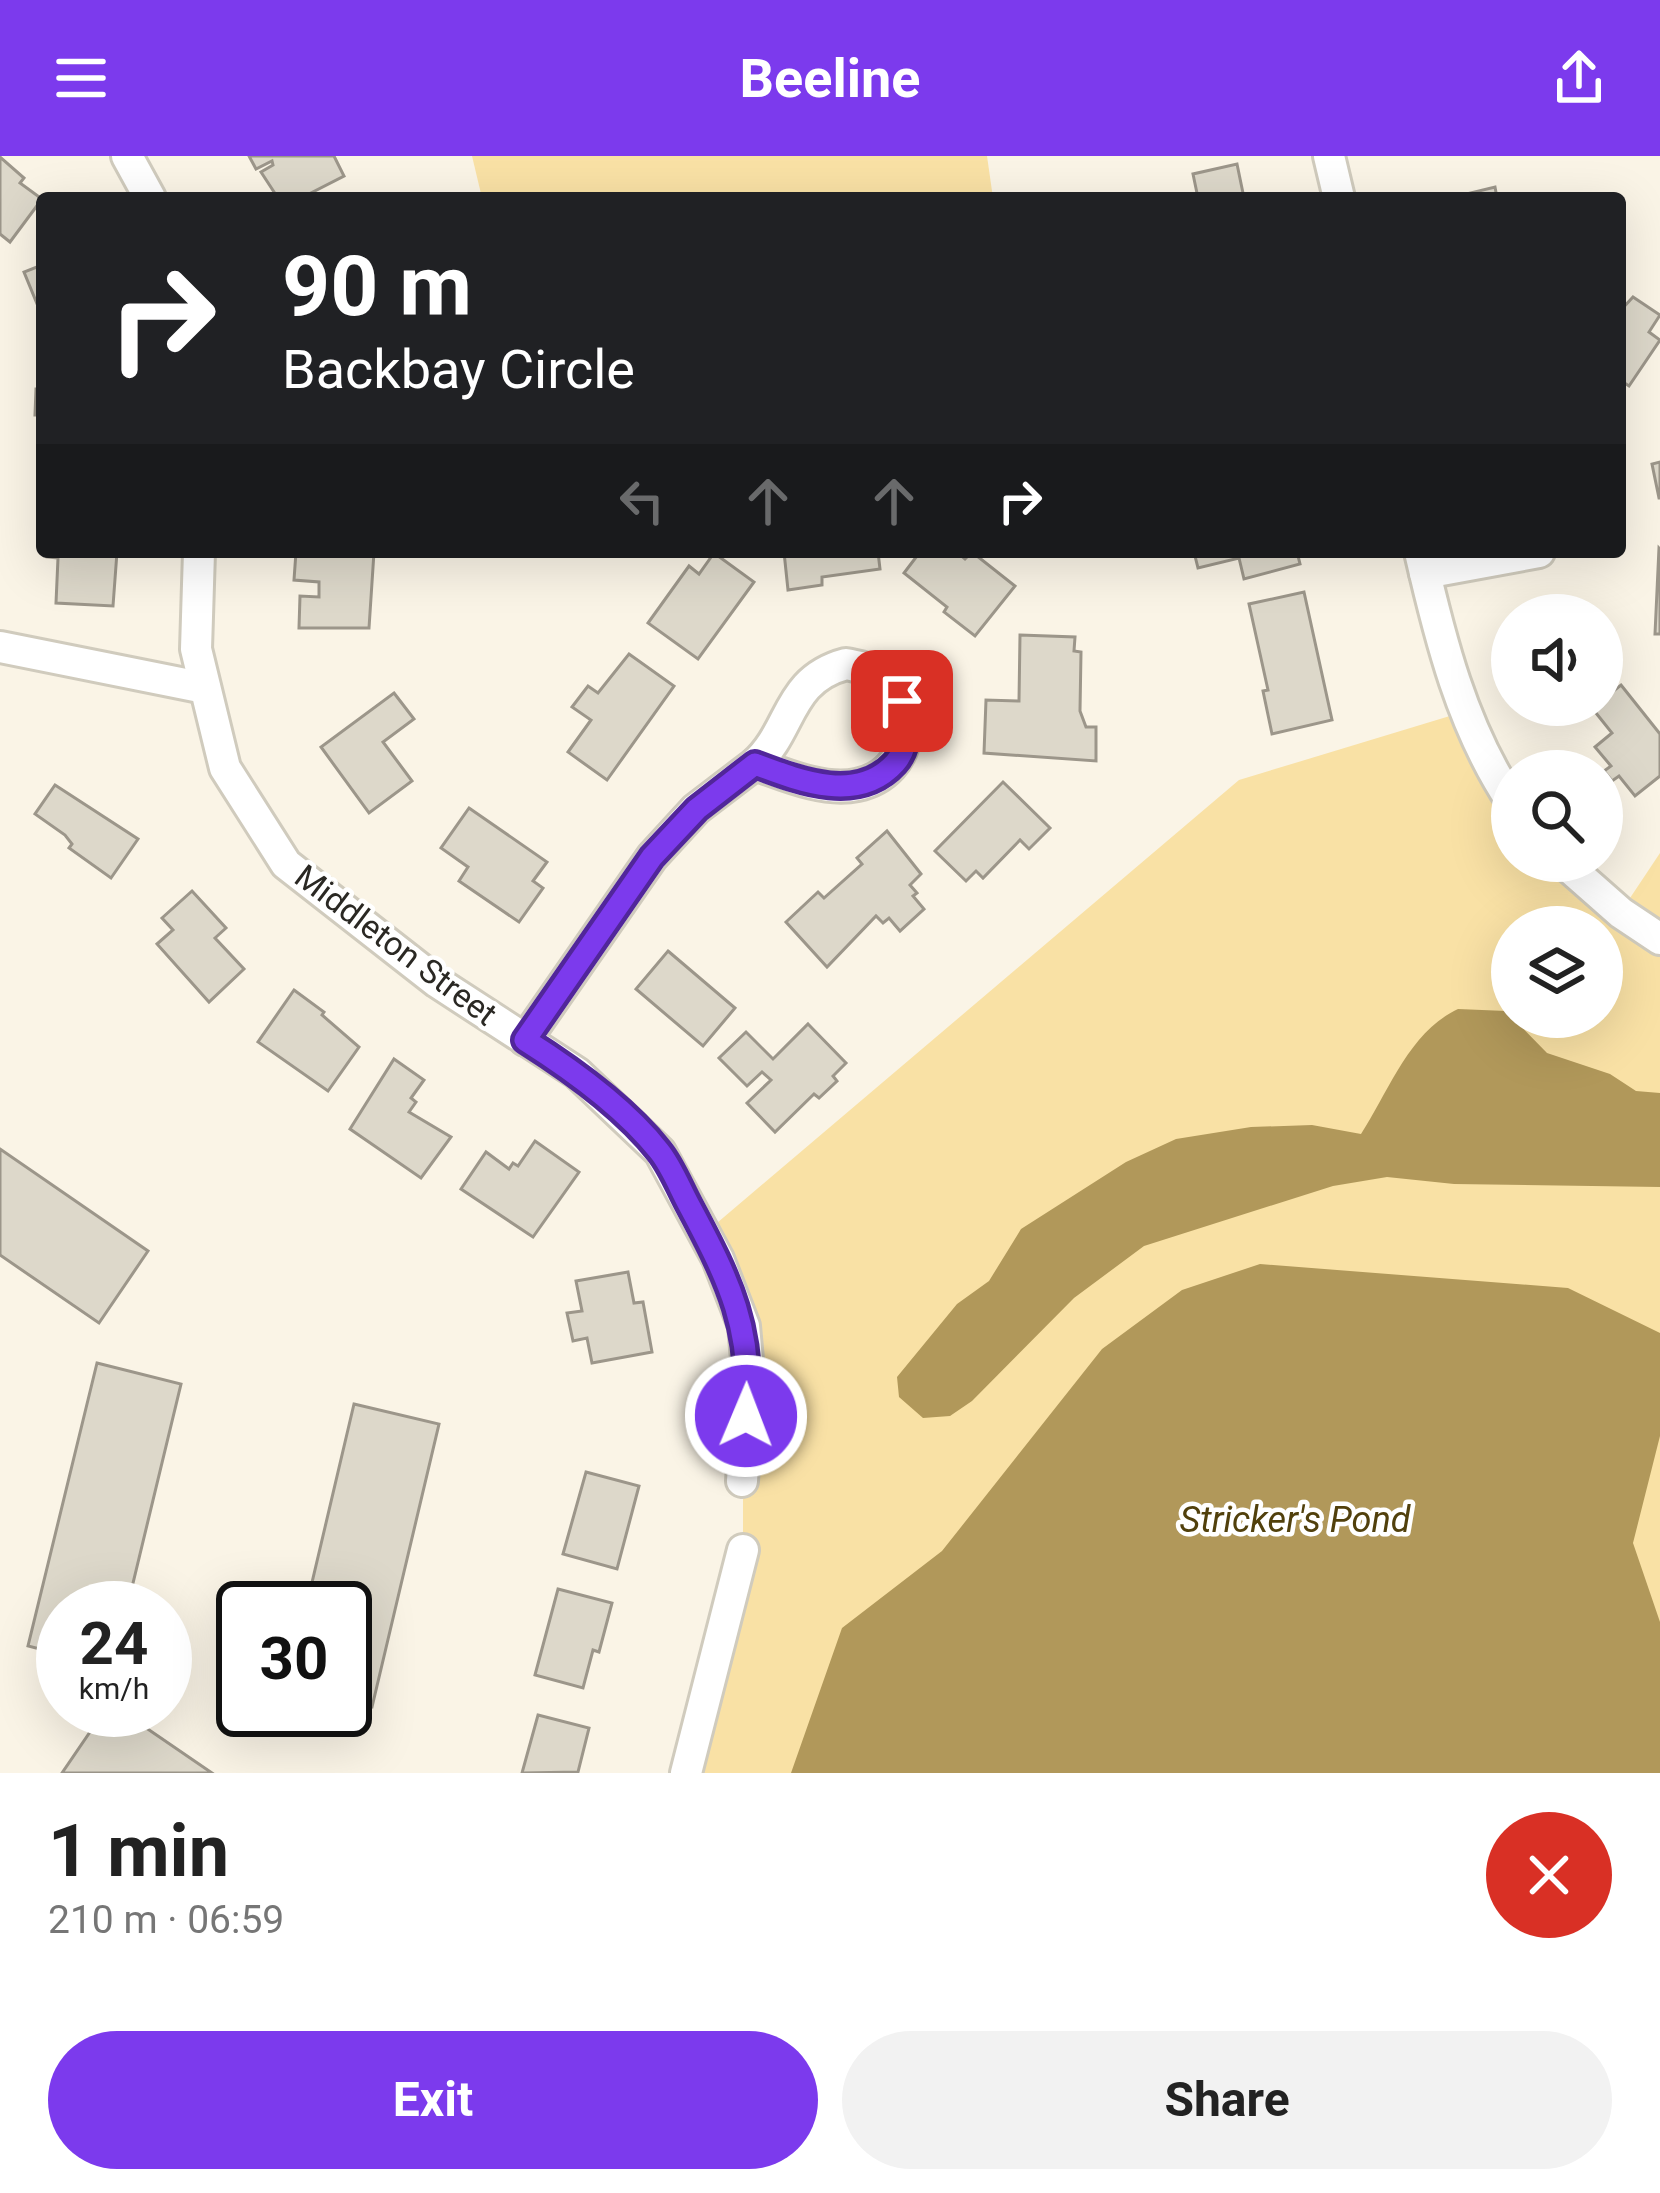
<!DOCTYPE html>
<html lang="en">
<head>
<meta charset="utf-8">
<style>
	:root { --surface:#fff; --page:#f2f2f2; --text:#222; --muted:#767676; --accent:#7c3aed }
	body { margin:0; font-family:Roboto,sans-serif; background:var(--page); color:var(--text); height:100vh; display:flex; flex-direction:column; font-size:45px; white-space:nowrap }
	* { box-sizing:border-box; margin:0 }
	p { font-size:39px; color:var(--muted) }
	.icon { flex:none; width:66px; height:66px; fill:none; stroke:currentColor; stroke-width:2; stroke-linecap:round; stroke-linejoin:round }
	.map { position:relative; height:1617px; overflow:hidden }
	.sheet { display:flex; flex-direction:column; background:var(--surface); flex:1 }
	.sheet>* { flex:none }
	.banner { position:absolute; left:36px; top:36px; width:1590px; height:366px; border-radius:12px; box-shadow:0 12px 48px #0002; background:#202124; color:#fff; overflow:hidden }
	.buttons { position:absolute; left:1491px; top:438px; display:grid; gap:24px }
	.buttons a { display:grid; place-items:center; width:132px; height:132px; border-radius:50%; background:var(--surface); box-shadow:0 12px 48px #0002; font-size:60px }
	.speed { position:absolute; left:36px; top:1425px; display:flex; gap:24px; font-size:60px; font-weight:700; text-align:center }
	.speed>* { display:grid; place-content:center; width:156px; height:156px; border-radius:50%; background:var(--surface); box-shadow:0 12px 48px #0002; line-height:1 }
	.speed small { font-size:30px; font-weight:400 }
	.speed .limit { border:6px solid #111; border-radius:18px; background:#fff; color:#111 }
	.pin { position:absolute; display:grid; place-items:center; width:102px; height:102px; color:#fff; margin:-51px; border-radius:24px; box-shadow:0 6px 18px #0006 }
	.me { position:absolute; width:132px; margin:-66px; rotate:1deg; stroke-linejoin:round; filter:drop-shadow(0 0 9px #0008) }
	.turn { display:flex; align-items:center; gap:42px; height:252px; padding:0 48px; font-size:54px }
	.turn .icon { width:156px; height:156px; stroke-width:2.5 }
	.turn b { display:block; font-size:84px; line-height:102px }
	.lanes { display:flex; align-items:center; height:114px; padding:0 48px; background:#0003; justify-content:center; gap:60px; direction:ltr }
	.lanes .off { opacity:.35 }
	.round { display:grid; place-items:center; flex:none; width:126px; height:126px; border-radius:63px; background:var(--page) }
	.headline { display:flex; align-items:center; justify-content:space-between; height:204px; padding:0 48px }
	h1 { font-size:72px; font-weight:700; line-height:90px }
	.cta { display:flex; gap:24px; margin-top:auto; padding:24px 48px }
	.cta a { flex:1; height:138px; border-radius:72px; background:var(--accent); color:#fff; font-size:48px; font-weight:700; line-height:138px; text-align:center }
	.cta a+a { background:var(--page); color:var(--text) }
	header { display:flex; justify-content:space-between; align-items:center; height:156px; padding:0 48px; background:var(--accent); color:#fff; font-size:54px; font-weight:700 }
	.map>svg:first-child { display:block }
	.green { fill:#f9e1a5; fill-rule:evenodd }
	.water { fill:#b1985a }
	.building { fill:#ddd8ca; stroke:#9c968a; stroke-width:3 }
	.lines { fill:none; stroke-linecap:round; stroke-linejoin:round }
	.minor-casing { stroke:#d0cbbd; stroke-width:36 }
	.minor { stroke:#fff; stroke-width:30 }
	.route-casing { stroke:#51269a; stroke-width:30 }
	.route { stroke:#7c3aed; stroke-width:21 }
	.labels { text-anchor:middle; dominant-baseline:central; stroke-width:9; stroke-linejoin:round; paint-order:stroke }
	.street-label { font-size:33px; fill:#2a2823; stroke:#fff }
	.water-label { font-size:36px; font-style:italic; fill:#51400c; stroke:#fff }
</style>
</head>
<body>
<header><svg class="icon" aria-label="menu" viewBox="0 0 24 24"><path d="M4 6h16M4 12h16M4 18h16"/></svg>Beeline<svg class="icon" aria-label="share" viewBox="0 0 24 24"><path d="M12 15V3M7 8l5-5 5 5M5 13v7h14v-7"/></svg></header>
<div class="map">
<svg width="1660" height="1617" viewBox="0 0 1660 1617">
	<rect width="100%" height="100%" fill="#faf4e6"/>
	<g class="green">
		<path d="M472,0H987L993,42H482Z"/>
		<path d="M1463,556L1512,646V705H1562L1620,757L1660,697V1617H686L743,1394V1294L749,1226L704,1078L1239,624ZM1512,771H1602V861H1512Z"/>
	</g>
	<g class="water">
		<path d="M1458,853L1506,855L1547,897L1610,918L1636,935L1660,937V1031L1454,1028L1387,1021L1333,1030L1144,1090L1074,1142L972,1245L950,1260L923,1262L899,1241L897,1221L957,1148L989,1125L1021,1073L1126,1006L1176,983L1251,971L1312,969L1361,978C1389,935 1409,876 1458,853Z"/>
		<path d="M1260,1108L1568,1132L1660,1177V1280L1633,1387L1660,1466V1617H791L842,1472L942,1395L1102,1193L1182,1134Z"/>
	</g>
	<g class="building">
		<path d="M249,0H334L344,20L301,42H278L261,16L273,9L272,5L256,13Z"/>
		<path d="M0,1L24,22L20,27L42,43L10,86L0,78Z"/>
		<path d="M1237,8L1244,42H1198L1193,18Z"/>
		<path d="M1495,31L1497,42H1450Z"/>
		<path d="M42,109V160L24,116Z"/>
		<path d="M1633,141L1660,159L1649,176L1660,184L1629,230L1620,224V155Z"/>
		<path d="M36,233H42V259H35Z"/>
		<path d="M1660,306V342H1659L1652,308Z"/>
		<path d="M1659,392L1660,393V478H1655Z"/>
		<path d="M47,396H117L113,450L56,447L58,402L47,401Z"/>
		<path d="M296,396H374L369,472H299L300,440L319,441V426L294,424Z"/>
		<path d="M784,396H878L880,413L822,421V429L788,434Z"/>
		<path d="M920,396H957L965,403L972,396L1015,430L975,480L944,456L947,451L904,417Z"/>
		<path d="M1194,396H1297L1300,408L1244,423L1239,402L1198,412Z"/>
		<path d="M714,397L754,426L698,503L648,467L689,410L699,418Z"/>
		<path d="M1304,436L1332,564L1272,578L1263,535L1268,534L1249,448Z"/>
		<path d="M1020,479L1075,481L1074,495L1081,496L1080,555L1086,571H1096V605L984,597L986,544L1019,545Z"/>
		<path d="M629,498L674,530L607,624L568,596L591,564L572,551L588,530L598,537Z"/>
		<path d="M1621,529L1660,578V620L1635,640L1619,620L1612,625L1604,615L1611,610L1595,591L1612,577L1592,552L1602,549V544Z"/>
		<path d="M394,537L414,563L383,586L412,625L369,657L321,591Z"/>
		<path d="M1003,626L1050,672L1029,693L1020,684L983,722L976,715L966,725L935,695Z"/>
		<path d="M55,629L138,683L111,722L69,692L72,688L65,679L35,658Z"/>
		<path d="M469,652L547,706L533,725L543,732L519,766L459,725L468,711L441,692Z"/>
		<path d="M887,675L921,718L910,729L917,737L913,740L924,753L900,775L889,762L883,767L876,760L827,811L786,766L818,736L824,742L862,708L857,702Z"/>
		<path d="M192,735L226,772L215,782L244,813L209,846L157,788L173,774L162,762Z"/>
		<path d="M668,795L735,852L703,890L636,833Z"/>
		<path d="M294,834L324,856L322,859L359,891L328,935L258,886Z"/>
		<path d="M808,868L846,907L833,920L837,925L819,942L814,938L775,976L747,947L771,924L762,916L747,930L719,902L746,876L773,903Z"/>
		<path d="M394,903L424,924L411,942L416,946L409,956L451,981L421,1022L350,973Z"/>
		<path d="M535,985L579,1016L533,1081L461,1033L486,996L509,1013L513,1007L518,1010Z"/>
		<path d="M0,993L148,1095L99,1167L0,1099Z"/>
		<path d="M628,1116L634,1147L643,1146L652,1196L592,1207L587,1182L573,1185L567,1157L582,1155L576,1125Z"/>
		<path d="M97,1207L181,1228L127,1452H63V1499L28,1490Z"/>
		<path d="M354,1248L439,1268L372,1551L345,1544V1452H306Z"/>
		<path d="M586,1316L639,1330L617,1413L563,1398Z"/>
		<path d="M558,1433L612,1447L599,1496L593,1494L583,1532L535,1519Z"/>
		<path d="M105,1554H120L212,1617H62Z"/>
		<path d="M538,1559L589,1572L578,1616L522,1617Z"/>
	</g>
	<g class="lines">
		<g class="minor-casing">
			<g id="minor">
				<path d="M127,0L150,42"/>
				<path d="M1329,0L1339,42"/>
				<path d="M199,396L196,493L225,612L286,708L437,826L577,917L660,996L718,1103L744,1170L749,1226L742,1325"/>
				<path d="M1420,396C1440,483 1462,571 1512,646"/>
				<path d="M1425,417L1539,396"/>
				<path d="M0,491L205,532"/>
				<path d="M846,508C854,510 866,511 873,515C922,545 915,617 857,629C825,636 785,619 755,608C793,574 786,524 846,508Z"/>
				<path d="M1562,705L1621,757L1660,783"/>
				<path d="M525,884L652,701L696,653L755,608"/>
				<path d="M686,1617L743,1394"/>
			</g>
		</g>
		<use href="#minor" class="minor"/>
	</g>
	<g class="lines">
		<g class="route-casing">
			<path id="route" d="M746,1260C754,1175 729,1124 690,1051C680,1033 672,1011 659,995C625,952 571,913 525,884L652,701L697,653L755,608C800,625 858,648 895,607C910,590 908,565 902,545"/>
		</g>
		<use href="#route" class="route"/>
	</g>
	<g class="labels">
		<g class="street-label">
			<text transform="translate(396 789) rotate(37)">Middleton Street</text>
		</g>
		<g class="water-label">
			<text x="1295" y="1364">Stricker's Pond</text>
		</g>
	</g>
</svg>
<div class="buttons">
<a><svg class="icon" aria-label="sound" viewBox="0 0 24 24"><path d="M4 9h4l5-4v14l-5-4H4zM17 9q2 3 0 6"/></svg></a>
<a><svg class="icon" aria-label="search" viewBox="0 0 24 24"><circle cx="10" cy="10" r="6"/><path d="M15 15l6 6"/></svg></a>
<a><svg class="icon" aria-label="layers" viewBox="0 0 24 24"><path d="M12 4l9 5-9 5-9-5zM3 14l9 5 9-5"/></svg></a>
</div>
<div class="speed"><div>24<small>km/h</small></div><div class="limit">30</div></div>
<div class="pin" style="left:902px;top:545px;background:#d93025"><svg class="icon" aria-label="arrive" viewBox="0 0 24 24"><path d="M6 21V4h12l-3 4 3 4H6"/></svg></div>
<svg class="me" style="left:746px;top:1260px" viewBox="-20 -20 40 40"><circle r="17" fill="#7c3aed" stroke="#fff" stroke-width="3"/><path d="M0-11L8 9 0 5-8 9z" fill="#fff"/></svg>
<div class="banner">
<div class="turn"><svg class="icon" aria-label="right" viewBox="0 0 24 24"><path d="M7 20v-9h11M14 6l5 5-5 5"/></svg><div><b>90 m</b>Backbay Circle</div></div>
<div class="lanes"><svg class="icon off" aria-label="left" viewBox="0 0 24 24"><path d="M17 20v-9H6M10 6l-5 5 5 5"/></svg><svg class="icon off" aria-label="ahead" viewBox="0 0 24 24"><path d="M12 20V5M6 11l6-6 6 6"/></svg><svg class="icon off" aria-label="ahead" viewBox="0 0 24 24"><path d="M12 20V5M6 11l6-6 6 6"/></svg><svg class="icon" aria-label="right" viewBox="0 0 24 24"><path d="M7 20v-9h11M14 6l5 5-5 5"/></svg></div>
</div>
</div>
<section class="sheet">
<div class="headline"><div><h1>1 min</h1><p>210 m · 06:59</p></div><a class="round" style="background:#d93025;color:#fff"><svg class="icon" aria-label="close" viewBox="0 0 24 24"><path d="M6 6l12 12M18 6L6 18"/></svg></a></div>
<div class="cta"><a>Exit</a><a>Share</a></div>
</section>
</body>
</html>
